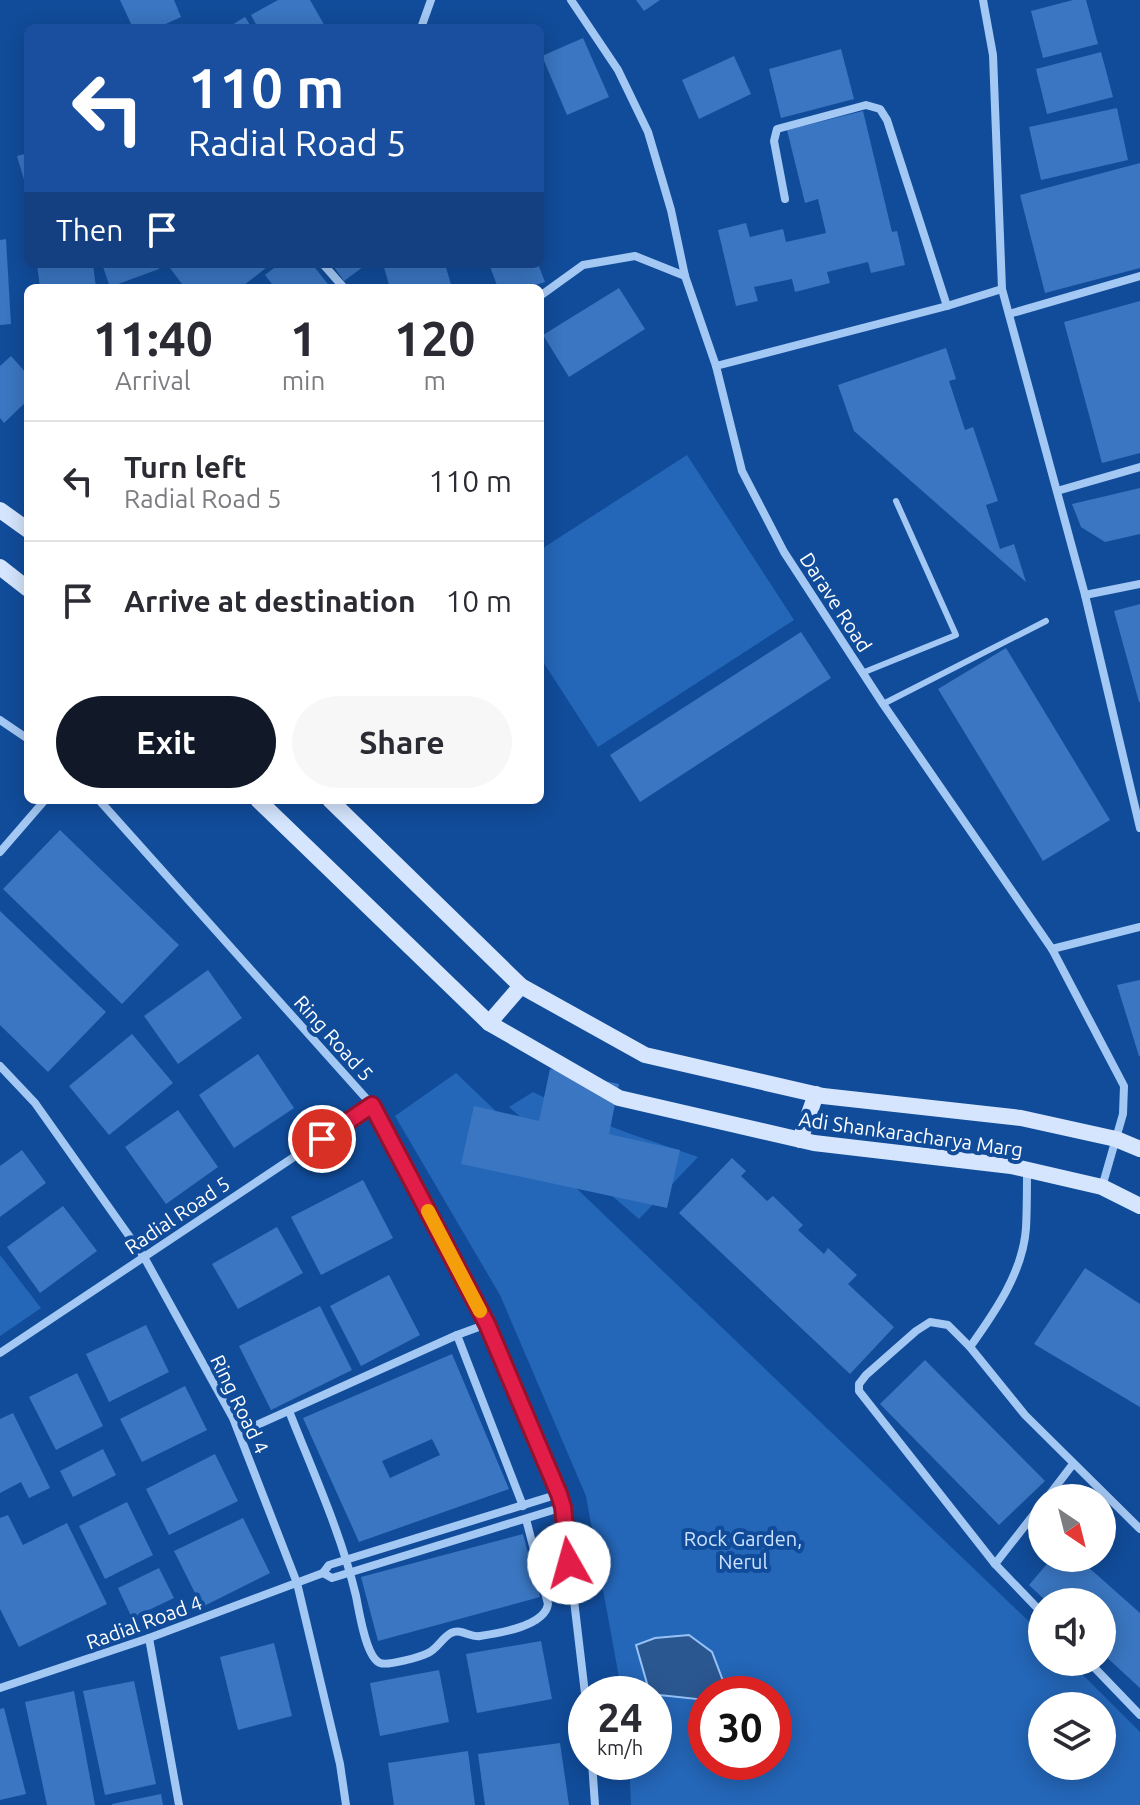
<!DOCTYPE html>
<html lang="en">
<head>
<meta charset="utf-8">
<style>
	:root { --surface:#fff; --page:#f7f7f7; --text:#2b2b33; --muted:#7c7c81; --line:#e1e1e2; --accent:#111827 }
	body { margin:0; font-family:Ubuntu,sans-serif; background:var(--page); color:var(--text); height:100vh; display:flex; flex-direction:column; font-size:30px; white-space:nowrap }
	* { box-sizing:border-box; margin:0 }
	p { font-size:26px; color:var(--muted) }
	.icon { flex:none; width:44px; height:44px; fill:none; stroke:currentColor; stroke-width:2; stroke-linecap:round; stroke-linejoin:round }
	.map { position:relative; flex:1; overflow:hidden }
	.sheet { position:absolute; left:24px; top:284px; width:520px; height:520px; display:flex; flex-direction:column; background:var(--surface); border-radius:12px; box-shadow:0 4px 20px #0003 }
	.sheet>* { flex:none }
	.guide { position:absolute; left:24px; top:24px; width:520px; height:244px; border-radius:12px; box-shadow:0 4px 20px #0003; background:#1a4fa0; color:#fff; overflow:hidden }
	.needle { width:52px; rotate:145deg }
	.fabs { position:absolute; left:1028px; top:1484px; display:grid; gap:16px }
	.fabs a { display:grid; place-items:center; width:88px; height:88px; border-radius:50%; background:var(--surface); box-shadow:0 4px 20px #0003; font-size:40px }
	.speed { position:absolute; left:568px; top:1676px; display:flex; gap:16px; font-size:40px; font-weight:700; text-align:center }
	.speed>* { display:grid; place-content:center; width:104px; height:104px; border-radius:50%; background:var(--surface); box-shadow:0 4px 20px #0003; line-height:1 }
	.speed small { font-size:20px; font-weight:400 }
	.speed .limit { border:12px solid #d22; background:#fff; color:#111 }
	.pin { position:absolute; display:grid; place-items:center; width:68px; height:68px; color:#fff; margin:-34px; border:4px solid #fff; border-radius:50%; box-shadow:0 2px 8px #0007 }
	.me { position:absolute; width:88px; margin:-44px; rotate:353deg; stroke-linejoin:round; filter:drop-shadow(0 0 6px #0008) }
	.turn { display:flex; align-items:center; gap:28px; height:168px; padding:0 32px; font-size:36px }
	.turn .icon { width:104px; height:104px; stroke-width:2.5 }
	.turn b { display:block; font-size:56px; line-height:68px }
	.then { display:flex; align-items:center; height:76px; padding:0 32px; background:#0003; gap:16px; font-size:30px }
	.eta { display:flex; justify-content:space-evenly; align-items:center; height:136px; text-align:center }
	.eta b { font-size:48px; font-weight:700; line-height:56px }
	.cta { display:flex; gap:16px; margin-top:auto; padding:16px 32px }
	.cta a { flex:1; height:92px; border-radius:48px; background:var(--accent); color:#fff; font-size:32px; font-weight:700; line-height:92px; text-align:center }
	.cta a+a { background:var(--page); color:var(--text) }
	ul { padding:0; list-style:none }
	li { display:flex; align-items:center; gap:24px; height:120px; padding:0 32px; border-top:2px solid var(--line) }
	li div { flex:1 }
	li b { display:block; font-size:30px }
	li em { font-style:normal }
	.map>svg:first-child { display:block }
	.green { fill:#2466b8; fill-rule:evenodd }
	.water { fill:#2b5791; stroke:#95c2f7; stroke-width:2 }
	.building { fill:#3a76c1; fill-rule:evenodd }
	.lines { fill:none; stroke-linecap:round; stroke-linejoin:round }
	.service { stroke:#a4c8f4; stroke-width:6 }
	.minor { stroke:#a4c8f4; stroke-width:8 }
	.secondary { stroke:#d4e5fd; stroke-width:16 }
	.route-casing { stroke:#92132f; stroke-width:20 }
	.route { stroke:#e11d48; stroke-width:14 }
	.slow { stroke:#f59e0b; stroke-width:14 }
	.labels { text-anchor:middle; dominant-baseline:central; stroke-width:8; stroke-linejoin:round; paint-order:stroke }
	.street-label { font-size:20px; fill:#fff; stroke:#114c9a }
	.park-label { font-size:20px; fill:#cce2fe; stroke:#114c9a }
</style>
</head>
<body>
<div class="map">
<svg width="1140" height="1805" viewBox="0 0 1140 1805">
	<rect width="100%" height="100%" fill="#114c9a"/>
	<g class="green">
		<path d="M687,455L794,620L598,747L540,657V550Z"/>
		<path d="M456,1073L1042,1634V1662H1070L1140,1732V1805H631L629,1762H654V1694H622L586,1496L500,1295L395,1116ZM706,1694H774V1762H706ZM1042,1706H1102V1766H1042Z"/>
		<path d="M533,1092L576,1113L628,1133L698,1157L639,1219L509,1107Z"/>
		<path d="M0,1255L41,1308L0,1336Z"/>
	</g>
	<path class="water" d="M689,1635L712,1652L728,1694H706V1700L650,1694L636,1645L655,1638Z"/>
	<g class="building">
		<path d="M120,0H174L181,17L157,28H133Z"/>
		<path d="M278,0H310L326,28H258L251,15Z"/>
		<path d="M636,0H660L644,11Z"/>
		<path d="M1073,0H1086L1098,44L1043,58L1031,11Z"/>
		<path d="M245,17L252,28H227Z"/>
		<path d="M583,38L609,97L567,115L542,56Z"/>
		<path d="M841,49L854,99L781,118L769,69Z"/>
		<path d="M1101,52L1113,97L1047,114L1036,69Z"/>
		<path d="M734,56L751,94L699,119L682,80Z"/>
		<path d="M1117,108L1128,160L1041,180L1029,127Z"/>
		<path d="M863,111L892,232L897,231L905,265L871,273L868,262L827,272L830,283L795,292L792,279L754,287L758,301L736,306L718,230L746,223L750,237L783,229L786,242L826,233L818,199L805,203L787,130Z"/>
		<path d="M28,153V190H27L17,156Z"/>
		<path d="M1140,163V268L1045,293L1020,195Z"/>
		<path d="M6,239L11,324L0,325V240Z"/>
		<path d="M37,264H93L96,288H40Z"/>
		<path d="M102,264H158L159,269L110,287Z"/>
		<path d="M167,264H263L266,268L240,288H185Z"/>
		<path d="M279,264H312L331,288H275L265,275Z"/>
		<path d="M332,264H367L344,281Z"/>
		<path d="M383,264H445L452,288H390Z"/>
		<path d="M489,264H538L545,282L527,288H498Z"/>
		<path d="M619,288L645,329L569,377L543,335Z"/>
		<path d="M1140,301V453L1102,463L1064,322Z"/>
		<path d="M946,348L956,379L949,381L965,430L973,427L998,501L986,505L1000,549L1014,544L1026,582L854,431L838,385Z"/>
		<path d="M11,356L28,375V400L4,423L0,418V366Z"/>
		<path d="M1140,488V534L1105,542L1081,527L1072,504Z"/>
		<path d="M1140,604V702H1139L1114,611Z"/>
		<path d="M801,632L831,678L640,802L610,755Z"/>
		<path d="M1006,648L1110,820L1043,861L938,689Z"/>
		<path d="M60,830L179,945L122,1004L3,889Z"/>
		<path d="M0,911L106,1012L48,1072L0,1025Z"/>
		<path d="M208,970L242,1018L178,1064L144,1016Z"/>
		<path d="M1140,980V1056H1139L1117,985Z"/>
		<path d="M132,1034L173,1083L109,1135L69,1086Z"/>
		<path d="M258,1054L294,1108L234,1148L199,1095Z"/>
		<path d="M550,1069L619,1084L609,1134L680,1150L667,1208L461,1164L474,1106L539,1121Z"/>
		<path d="M178,1110L218,1167L166,1204L125,1147Z"/>
		<path d="M22,1150L46,1183L0,1217V1166Z"/>
		<path d="M732,1158L746,1171L741,1176L767,1201L773,1196L803,1225L798,1230L824,1254L828,1248L857,1275L848,1284L894,1327L850,1374L679,1213Z"/>
		<path d="M363,1180L393,1238L321,1275L291,1217Z"/>
		<path d="M63,1206L97,1251L40,1293L7,1247Z"/>
		<path d="M277,1227L303,1273L238,1309L212,1264Z"/>
		<path d="M1085,1268L1140,1304V1407L1034,1344Z"/>
		<path d="M389,1275L420,1335L361,1366L330,1306Z"/>
		<path d="M320,1306L352,1370L271,1410L239,1346Z"/>
		<path d="M146,1325L169,1372L109,1402L86,1354Z"/>
		<path d="M452,1354L509,1489L359,1542L303,1418ZM432,1439L440,1455L390,1478L382,1461Z"/>
		<path d="M925,1360L1045,1481L999,1525L880,1404Z"/>
		<path d="M77,1373L103,1426L56,1450L29,1397Z"/>
		<path d="M185,1386L207,1430L142,1462L120,1419Z"/>
		<path d="M13,1413L50,1488L29,1498L21,1482L0,1493V1419Z"/>
		<path d="M103,1449L116,1475L73,1497L60,1471Z"/>
		<path d="M215,1454L238,1501L169,1535L146,1489Z"/>
		<path d="M127,1502L153,1555L105,1579L79,1526Z"/>
		<path d="M8,1515L23,1545L67,1523L107,1604L19,1647L0,1609V1518Z"/>
		<path d="M243,1518L270,1573L202,1607L174,1551Z"/>
		<path d="M523,1534L540,1597L378,1641L361,1577Z"/>
		<path d="M1052,1558H1078L1140,1613V1688L1102,1653V1623L1105,1620L1102,1617V1602H1086L1074,1590L1063,1602H1047L1029,1585Z"/>
		<path d="M159,1568L174,1598L132,1618L118,1588Z"/>
		<path d="M541,1641L552,1699L477,1713L466,1654Z"/>
		<path d="M274,1643L292,1716L238,1730L220,1657Z"/>
		<path d="M439,1670L449,1722L380,1736L370,1683Z"/>
		<path d="M134,1681L156,1784L105,1795L83,1691Z"/>
		<path d="M74,1691L95,1805H47L25,1702Z"/>
		<path d="M4,1708L26,1794L0,1800V1709Z"/>
		<path d="M560,1743L569,1805H485L478,1754Z"/>
		<path d="M468,1751L475,1805H394L388,1763Z"/>
		<path d="M161,1794L163,1805H112V1804Z"/>
	</g>
	<g class="lines">
		<g class="service">
			<path d="M862,673L956,635L896,501"/>
			<path d="M883,704L1046,621"/>
		</g>
		<g class="minor">
			<path d="M571,0L618,70L648,132L671,210L685,276L716,366L742,471L784,552L883,704L1052,949L1124,1086L1123,1114L1102,1187"/>
			<path d="M983,0L993,55L1002,289L1085,595L1140,828"/>
			<path d="M421,28L431,0"/>
			<path d="M785,199L774,141L777,129L866,105L880,109L887,120L947,306"/>
			<path d="M323,264L344,288"/>
			<path d="M540,296L583,265L635,256L685,276"/>
			<path d="M1009,314L1140,276"/>
			<path d="M716,366L947,306L1002,289"/>
			<path d="M1057,491L1140,467"/>
			<path d="M1085,595L1140,584"/>
			<path d="M0,720L28,739"/>
			<path d="M99,800L372,1105L487,1324L559,1494L563,1507L586,1702"/>
			<path d="M0,852L45,800"/>
			<path d="M1052,949L1140,927"/>
			<path d="M0,1066L35,1103L144,1257L233,1418L297,1583L340,1764L346,1805"/>
			<path d="M1027,1170C1027,1189 1027,1209 1026,1228C1023,1272 995,1312 970,1347L1025,1415L1140,1529"/>
			<path d="M457,1335L487,1324"/>
			<path d="M970,1347L948,1325L930,1322L916,1331L866,1375L859,1384V1391L995,1564L1042,1613"/>
			<path d="M0,1353L372,1105"/>
			<path d="M289,1411C313,1472 341,1533 356,1596C359,1611 366,1658 380,1663C388,1666 420,1657 428,1653C437,1649 442,1638 451,1633C462,1628 470,1638 480,1636C500,1633 545,1626 548,1604L526,1519"/>
			<path d="M239,1433L457,1335L523,1506"/>
			<path d="M1047,1498L1073,1464"/>
			<path d="M995,1564L1042,1504"/>
			<path d="M323,1573L332,1578L563,1507"/>
			<path d="M149,1638L179,1805"/>
			<path d="M1089,1662L1140,1715"/>
			<path d="M0,1688L149,1638L323,1573L329,1565L559,1494"/>
			<path d="M592,1762L595,1805"/>
		</g>
		<g class="secondary">
			<path d="M0,510L28,530"/>
			<path d="M0,567L28,589"/>
			<path d="M258,800L489,1023L619,1098L814,1143L1011,1166L1102,1187L1140,1206"/>
			<path d="M330,800L521,986L645,1055L823,1096L1021,1118L1116,1139L1140,1149"/>
			<path d="M489,1023L521,986"/>
			<path d="M800,1140L816,1094"/>
		</g>
	</g>
	<g class="lines">
		<g class="route-casing">
			<path id="route" d="M322,1139L372,1105L487,1324L559,1494L563,1507L569,1563"/>
		</g>
		<use href="#route" class="route"/>
		<path class="slow" d="M428,1211L480,1311"/>
	</g>
	<g class="labels">
		<g class="street-label">
			<text transform="translate(836 602) rotate(57)">Darave Road</text>
			<text transform="translate(334 1038) rotate(48)">Ring Road 5</text>
			<text transform="translate(911 1134) rotate(8)">Adi Shankaracharya Marg</text>
			<text transform="translate(177 1215) rotate(-34)">Radial Road 5</text>
			<text transform="translate(240 1404) rotate(64)">Ring Road 4</text>
			<text transform="translate(144 1622) rotate(-20)">Radial Road 4</text>
		</g>
		<g class="park-label">
			<text x="743" y="1538">Rock Garden,<tspan x="743" dy="23">Nerul</tspan></text>
		</g>
	</g>
</svg>
<div class="fabs">
<a><svg class="needle" viewBox="-14 -14 28 28"><path d="M0-13l5 13h-10z" fill="#e53935"/><path d="M0 13l5-13h-10z" fill="#7c7c81"/></svg></a>
<a><svg class="icon" aria-label="sound" viewBox="0 0 24 24"><path d="M4 9h4l5-4v14l-5-4H4zM17 9q2 3 0 6"/></svg></a>
<a><svg class="icon" aria-label="layers" viewBox="0 0 24 24"><path d="M12 4l9 5-9 5-9-5zM3 14l9 5 9-5"/></svg></a>
</div>
<div class="speed"><div>24<small>km/h</small></div><div class="limit">30</div></div>
<div class="pin" style="left:322px;top:1139px;background:#d93025"><svg class="icon" aria-label="arrive" viewBox="0 0 24 24"><path d="M6 21V4h12l-3 4 3 4H6"/></svg></div>
<svg class="me" style="left:569px;top:1563px" viewBox="-20 -20 40 40"><circle r="19" fill="#fff"/><path d="M0-13L10 11 0 6-10 11z" fill="#e11d48"/></svg>
<div class="guide">
<div class="turn"><svg class="icon" aria-label="left" viewBox="0 0 24 24"><path d="M17 20v-9H6M10 6l-5 5 5 5"/></svg><div><b>110 m</b>Radial Road 5</div></div>
<div class="then">Then<svg class="icon" aria-label="arrive" viewBox="0 0 24 24"><path d="M6 21V4h12l-3 4 3 4H6"/></svg></div>
</div>
<section class="sheet">
<div class="eta">
<div><b>11:40</b><p>Arrival</p></div>
<div><b>1</b><p>min</p></div>
<div><b>120</b><p>m</p></div>
</div>
<ul>
<li><svg class="icon" aria-label="left" viewBox="0 0 24 24"><path d="M17 20v-9H6M10 6l-5 5 5 5"/></svg><div><b>Turn left</b><p>Radial Road 5</p></div><em>110 m</em></li>
<li><svg class="icon" aria-label="arrive" viewBox="0 0 24 24"><path d="M6 21V4h12l-3 4 3 4H6"/></svg><div><b>Arrive at destination</b></div><em>10 m</em></li>
</ul>
<div class="cta"><a>Exit</a><a>Share</a></div>
</section>
</div>
</body>
</html>
